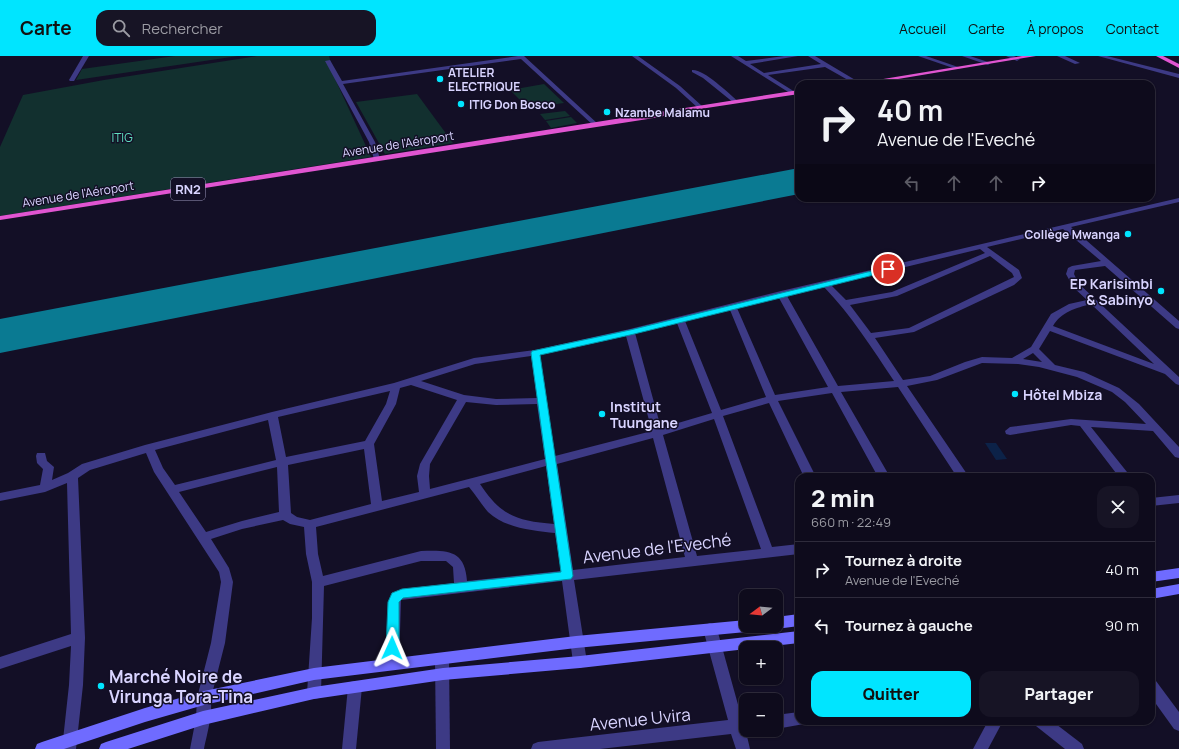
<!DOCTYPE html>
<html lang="fr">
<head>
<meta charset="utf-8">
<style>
	:root { --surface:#0e0b1c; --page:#171425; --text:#f1f3f6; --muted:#9b9ba3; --line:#2e2b3b; --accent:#00e5ff }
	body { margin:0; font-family:Manrope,sans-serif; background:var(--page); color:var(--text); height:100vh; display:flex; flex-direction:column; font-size:15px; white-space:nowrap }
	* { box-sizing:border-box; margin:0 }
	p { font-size:13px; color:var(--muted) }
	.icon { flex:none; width:22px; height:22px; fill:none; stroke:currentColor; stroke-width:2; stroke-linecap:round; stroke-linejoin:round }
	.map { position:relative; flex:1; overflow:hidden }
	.panel { position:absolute; left:795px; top:417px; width:360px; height:252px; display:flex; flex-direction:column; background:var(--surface); border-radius:12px; box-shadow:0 1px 3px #0004,0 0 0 1px var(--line) }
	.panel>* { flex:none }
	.hud { position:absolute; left:795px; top:24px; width:360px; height:122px; border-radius:12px; box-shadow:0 1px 3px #0004,0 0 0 1px var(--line); background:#0e0b1c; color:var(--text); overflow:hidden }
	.needle { width:26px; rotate:254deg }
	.fabs { position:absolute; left:739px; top:533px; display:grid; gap:8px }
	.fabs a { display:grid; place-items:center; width:44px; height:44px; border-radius:8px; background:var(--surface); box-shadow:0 1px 3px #0004,0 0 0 1px var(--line); font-size:20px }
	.pin { position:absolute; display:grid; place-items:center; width:34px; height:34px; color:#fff; margin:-17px; border:2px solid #fff; border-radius:50%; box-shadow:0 1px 4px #0007 }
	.me { position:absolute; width:44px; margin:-22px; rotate:1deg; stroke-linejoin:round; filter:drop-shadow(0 0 3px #0008) }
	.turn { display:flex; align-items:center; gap:14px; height:84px; padding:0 16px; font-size:18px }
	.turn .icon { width:52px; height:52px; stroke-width:2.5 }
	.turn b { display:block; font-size:28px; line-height:34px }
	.lanes { display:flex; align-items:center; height:38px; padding:0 16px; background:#0003; justify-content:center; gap:20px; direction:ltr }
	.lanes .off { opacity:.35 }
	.round { display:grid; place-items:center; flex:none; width:42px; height:42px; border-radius:12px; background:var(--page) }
	.summary { display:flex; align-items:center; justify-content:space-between; height:68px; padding:0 16px }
	h1 { font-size:24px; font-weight:800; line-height:30px }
	.action { display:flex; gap:8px; margin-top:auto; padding:8px 16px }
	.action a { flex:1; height:46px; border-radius:12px; background:var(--accent); color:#111; font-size:16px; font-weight:800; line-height:46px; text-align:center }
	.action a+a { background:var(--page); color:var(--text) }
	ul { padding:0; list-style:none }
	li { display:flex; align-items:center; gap:12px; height:56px; padding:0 16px; border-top:1px solid var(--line) }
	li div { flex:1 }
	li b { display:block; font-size:15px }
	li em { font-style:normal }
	header { display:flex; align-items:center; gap:24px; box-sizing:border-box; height:56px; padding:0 20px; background:var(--accent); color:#111 }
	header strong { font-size:19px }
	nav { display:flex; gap:22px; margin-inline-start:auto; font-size:14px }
	.search { width:280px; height:36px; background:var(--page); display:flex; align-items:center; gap:10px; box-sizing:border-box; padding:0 14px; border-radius:12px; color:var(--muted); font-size:15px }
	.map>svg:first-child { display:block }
	.green { fill:#12302f }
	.water { fill:#0c2248 }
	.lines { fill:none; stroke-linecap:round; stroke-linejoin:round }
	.runway { fill:#0a7a92; fill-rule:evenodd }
	.minor { fill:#3d3a85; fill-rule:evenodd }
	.tertiary { fill:#3d3a85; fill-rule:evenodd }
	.secondary { fill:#6f6bff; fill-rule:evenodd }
	.trunk { fill:#e055d1; fill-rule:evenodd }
	.route { fill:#00e5ff; stroke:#0095a6 }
	.poi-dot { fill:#00e5ff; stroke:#130f26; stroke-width:1.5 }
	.labels { text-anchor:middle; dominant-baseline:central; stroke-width:3; stroke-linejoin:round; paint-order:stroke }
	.far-poi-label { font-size:12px; font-weight:bold; fill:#d9d4ff; stroke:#130f26; text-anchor:start }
	.far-park-label { font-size:12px; fill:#5fe0c0; stroke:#130f26 }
	.far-street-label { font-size:12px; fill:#d9d4ff; stroke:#130f26 }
	.shield { fill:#130f26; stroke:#9e99be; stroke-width:1 }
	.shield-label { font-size:13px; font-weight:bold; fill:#d9d4ff }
	.poi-label { font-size:14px; font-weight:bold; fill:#d9d4ff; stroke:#130f26; text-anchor:start }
	.near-street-label { font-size:17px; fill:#d9d4ff; stroke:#130f26 }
	.near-poi-label { font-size:17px; font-weight:bold; fill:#d9d4ff; stroke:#130f26; text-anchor:start }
</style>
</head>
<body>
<header>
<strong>Carte</strong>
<div class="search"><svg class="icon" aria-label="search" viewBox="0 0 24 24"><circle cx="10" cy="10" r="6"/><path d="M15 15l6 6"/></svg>Rechercher</div>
<nav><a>Accueil</a><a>Carte</a><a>À propos</a><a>Contact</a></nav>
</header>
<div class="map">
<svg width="1179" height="693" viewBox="0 0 1179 693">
	<rect width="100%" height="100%" fill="#130f26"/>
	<g class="green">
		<path d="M175,0H238L76,24L82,13Z"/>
		<path d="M257,0H329L336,25L371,101L0,160V91L23,39L104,24Z"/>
		<path d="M544,28L564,47L528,52L510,34Z"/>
		<path d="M417,38L453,87L385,98L356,46Z"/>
		<path d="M565,55L570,60L545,64L540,58Z"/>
		<path d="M571,61L577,67L551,72L546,65Z"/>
	</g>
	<path class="water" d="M985,387H996L1007,403L996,404Z"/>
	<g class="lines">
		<path class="runway" d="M799,112V138L0,297V263Z"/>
		<g class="minor">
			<path d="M83,0H89L74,25H70L69,24Z"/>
			<path d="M518,0H524L598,68V70H594L521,3L343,28L375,86L380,103L377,105L374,103L369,86L325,5L330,4L342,25Z"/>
			<path d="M632,0H638L680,30L702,50V52H698L676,32Z"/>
			<path d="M731,0H738L746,5L784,0H798L750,8L764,17L821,8L808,0H815L862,28H855L825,11L768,19L795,36L796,37L793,39Z"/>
			<path d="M918,0H926L961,12L956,13Z"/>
			<path d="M962,0H970L991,7L988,9Z"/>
			<path d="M1006,0H1014L1020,3L1017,5Z"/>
			<path d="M1057,0H1065L1080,7L1075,8Z"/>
			<path d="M1098,0H1107L1179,18V22Z"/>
			<path d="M692,14C704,13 728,37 738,45V47H734L703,22L692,16Z"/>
			<path d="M1179,142V146L1071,171L1179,265V273L1176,272L1105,210L1075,214L1074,218L1079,228L1179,321V329L1176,328L1165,318L1050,275L1039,293L1055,309L1084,316L1119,332L1139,348L1179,391V402L1175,401L1153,375L1091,371L1131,421H1119L1080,370L1071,369L1010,379L1006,378L1005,375L1010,371L1071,363L1146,368L1125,346L1112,336L1077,321L1039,311L1018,308L982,307L937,324L907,330L969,421H957L898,331L841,336L890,421H878L832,337L778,345L816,421H804L769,347L723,360L772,491L799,488V498L574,524L587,606L585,610L580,612L575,610L573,606L562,525L401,544L399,608L397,612L392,614L387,612L385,608L388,546L392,537L402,533L454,527L453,511L446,505H421L324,530L321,637L319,642L314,643L309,642L307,637L312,562V526L306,498L304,471L290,468L283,464L242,473L211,483L229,512L233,526L225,587L211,642L209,647L204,649L199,647L197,642L211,587L221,526L219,516L154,416L146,397L90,414L78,422L85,582L83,629L76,693H62L69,629L71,590L0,613V601L71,578L67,427L45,436L0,445V437L40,429L43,413L37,407L36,400L37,397H45L47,405L54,411L52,424L68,417L82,408L145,389L272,356L394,327L474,302L535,294L630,273L781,235ZM1063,173L1101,205L1072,210L1068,212L1066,218L1073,231L1087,244L1069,248L1051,258L1031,291L1012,302L982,301L965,306L930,320L903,324L875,282L914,276L1014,229L1022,222L1019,214L987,191ZM980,193L985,197L892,236L846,244L831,229ZM990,200L1012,217L1014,221L909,272L871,277L850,249L897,240ZM824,231C851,259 872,292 894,325L838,330L787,240ZM779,242L828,331L775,339L737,252ZM1091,248L1154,308L1053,270C1061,256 1076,252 1091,248ZM730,254L766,341L721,354L685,265ZM677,267L712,357L661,372L635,277ZM626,280L652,375L555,400L540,299ZM1033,297L1042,306L1023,303ZM531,300L537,342L496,343L464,339L421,325L475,308ZM411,329L457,344L420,408L417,420L419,436L382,445L374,388L396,348L400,332ZM390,335L386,348L365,385L286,401L278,361ZM466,346L496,349L537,348L545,403L430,433L429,420L430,408ZM714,363L761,493L697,500L663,379ZM268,364L276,404L175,429L163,412L155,394ZM653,382L685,501L573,514L557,408ZM364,393L371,448L310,464L297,461L291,457L288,409ZM546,410L554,468C517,465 501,460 480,428ZM277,411L279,456L242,465L206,476L179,436ZM469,431C476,439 481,448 488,456C505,472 533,475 555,477L561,515L467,525C465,494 448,494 421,495L323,520L318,498L316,471Z"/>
			<path d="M1179,439V447L1151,450V442Z"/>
			<path d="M710,567L715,569L717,573L742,663L746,662V674H751L746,676L750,693H736L731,678L600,693H531L533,688L538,686L728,664L703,573L705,569Z"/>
			<path d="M442,597L447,599L449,603L450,693H436L435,603L437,599Z"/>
			<path d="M1151,624L1156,625L1179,656V675L1174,673L1151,641Z"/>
			<path d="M355,625L360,626L362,631L356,693H342L348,631L350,626Z"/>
			<path d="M799,656V665H805L804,668L776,673V659Z"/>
			<path d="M988,665H1003L988,693H973Z"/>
			<path d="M1034,665H1052L1082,688L1084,693H1065L1036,670Z"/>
		</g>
		<path class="tertiary" d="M204,635L209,637C215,651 207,678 204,693H190L196,662L197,642L199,637Z"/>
		<g class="secondary">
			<path d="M1179,512V522L1151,526V516Z"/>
			<path d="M1179,528V538L1151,543V533Z"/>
			<path d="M799,558V570L776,573L771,570H776V561Z"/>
			<path d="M746,564V570H753L751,574L746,576L576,592L314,624L204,649L145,666L64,693H35L37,688L42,686L145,652L204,635L314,612L576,580Z"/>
			<path d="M799,575V587L580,612L443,624L314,643L203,669L128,693H99L101,688L106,686L203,655L314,631L443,612L580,600Z"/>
		</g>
		<g class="trunk">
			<path d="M1022,0H1036L868,28H853Z"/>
			<path d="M1156,0H1163L1179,8V12Z"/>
			<path d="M799,34V38L700,53L648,63L0,164V160Z"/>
		</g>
	</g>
	<path class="route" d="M888,211L890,212V215L630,279L540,299L573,520L571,523L403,542L399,546V592L397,596L392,598L388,596L386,592L388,546L392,537L402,533L561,516L531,297L532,295L630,274Z"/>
	<g class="poi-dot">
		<circle cx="440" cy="23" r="4"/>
		<circle cx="461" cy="48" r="4"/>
		<circle cx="607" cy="56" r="4"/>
		<circle cx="1128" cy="178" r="4"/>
		<circle cx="1161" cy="235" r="4"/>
		<circle cx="1015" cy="338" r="4"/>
		<circle cx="602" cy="358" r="4"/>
		<circle cx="101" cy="630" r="4"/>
	</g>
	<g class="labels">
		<g class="far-poi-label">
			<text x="448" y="16">ATELIER<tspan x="448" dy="14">ELECTRIQUE</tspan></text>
			<text x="469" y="48">ITIG Don Bosco</text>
			<text x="615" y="56">Nzambe Malamu</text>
			<text x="1120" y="178" text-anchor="end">Collège Mwanga</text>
		</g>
		<g class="far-park-label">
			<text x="122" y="81">ITIG</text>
		</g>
		<g class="far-street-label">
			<text transform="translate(398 88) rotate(-9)">Avenue de l'Aéroport</text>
			<text transform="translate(78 138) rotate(-9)">Avenue de l'Aéroport</text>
		</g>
		<rect class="shield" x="171" y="122" width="34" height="22" rx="3"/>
		<g class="shield-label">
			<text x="188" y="133">RN2</text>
		</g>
		<g class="poi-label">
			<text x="1153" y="227" text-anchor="end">EP Karisimbi<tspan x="1153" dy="16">&amp; Sabinyo</tspan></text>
			<text x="1023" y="338">Hôtel Mbiza</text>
			<text x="610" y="350">Institut<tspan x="610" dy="16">Tuungane</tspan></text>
		</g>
		<g class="near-street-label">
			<text transform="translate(657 492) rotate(-7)">Avenue de l'Eveché</text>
			<text transform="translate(640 663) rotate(-6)">Avenue Uvira</text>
		</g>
		<g class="near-poi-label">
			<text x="109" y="620">Marché Noire de<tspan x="109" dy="20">Virunga Tora-Tina</tspan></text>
		</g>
	</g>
</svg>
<div class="fabs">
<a><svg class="needle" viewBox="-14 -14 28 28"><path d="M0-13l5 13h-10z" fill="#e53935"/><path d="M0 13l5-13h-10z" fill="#9b9ba3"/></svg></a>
<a>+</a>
<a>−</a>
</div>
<div class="pin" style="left:888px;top:213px;background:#d93025"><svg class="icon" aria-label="arrive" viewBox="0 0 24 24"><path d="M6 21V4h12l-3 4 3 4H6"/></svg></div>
<svg class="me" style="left:392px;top:592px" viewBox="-20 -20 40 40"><path d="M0-17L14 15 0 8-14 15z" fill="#00e5ff" stroke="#fff" stroke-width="4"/></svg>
<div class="hud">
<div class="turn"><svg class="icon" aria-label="right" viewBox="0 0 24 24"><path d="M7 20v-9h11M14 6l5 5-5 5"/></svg><div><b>40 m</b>Avenue de l'Eveché</div></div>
<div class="lanes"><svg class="icon off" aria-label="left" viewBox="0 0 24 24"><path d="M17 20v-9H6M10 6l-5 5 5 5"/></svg><svg class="icon off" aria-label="ahead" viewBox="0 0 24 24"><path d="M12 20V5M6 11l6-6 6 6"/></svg><svg class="icon off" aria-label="ahead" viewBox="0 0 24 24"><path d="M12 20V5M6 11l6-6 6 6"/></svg><svg class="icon" aria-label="right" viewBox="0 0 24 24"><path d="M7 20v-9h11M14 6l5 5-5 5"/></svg></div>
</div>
<section class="panel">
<div class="summary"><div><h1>2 min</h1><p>660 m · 22:49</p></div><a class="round"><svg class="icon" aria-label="close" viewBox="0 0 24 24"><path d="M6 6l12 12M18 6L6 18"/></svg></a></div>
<ul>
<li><svg class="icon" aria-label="right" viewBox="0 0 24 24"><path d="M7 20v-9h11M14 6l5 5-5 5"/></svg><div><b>Tournez à droite</b><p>Avenue de l'Eveché</p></div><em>40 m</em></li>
<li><svg class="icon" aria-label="left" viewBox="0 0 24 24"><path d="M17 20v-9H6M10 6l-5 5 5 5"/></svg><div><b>Tournez à gauche</b></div><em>90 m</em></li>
</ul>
<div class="action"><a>Quitter</a><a>Partager</a></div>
</section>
</div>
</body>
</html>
